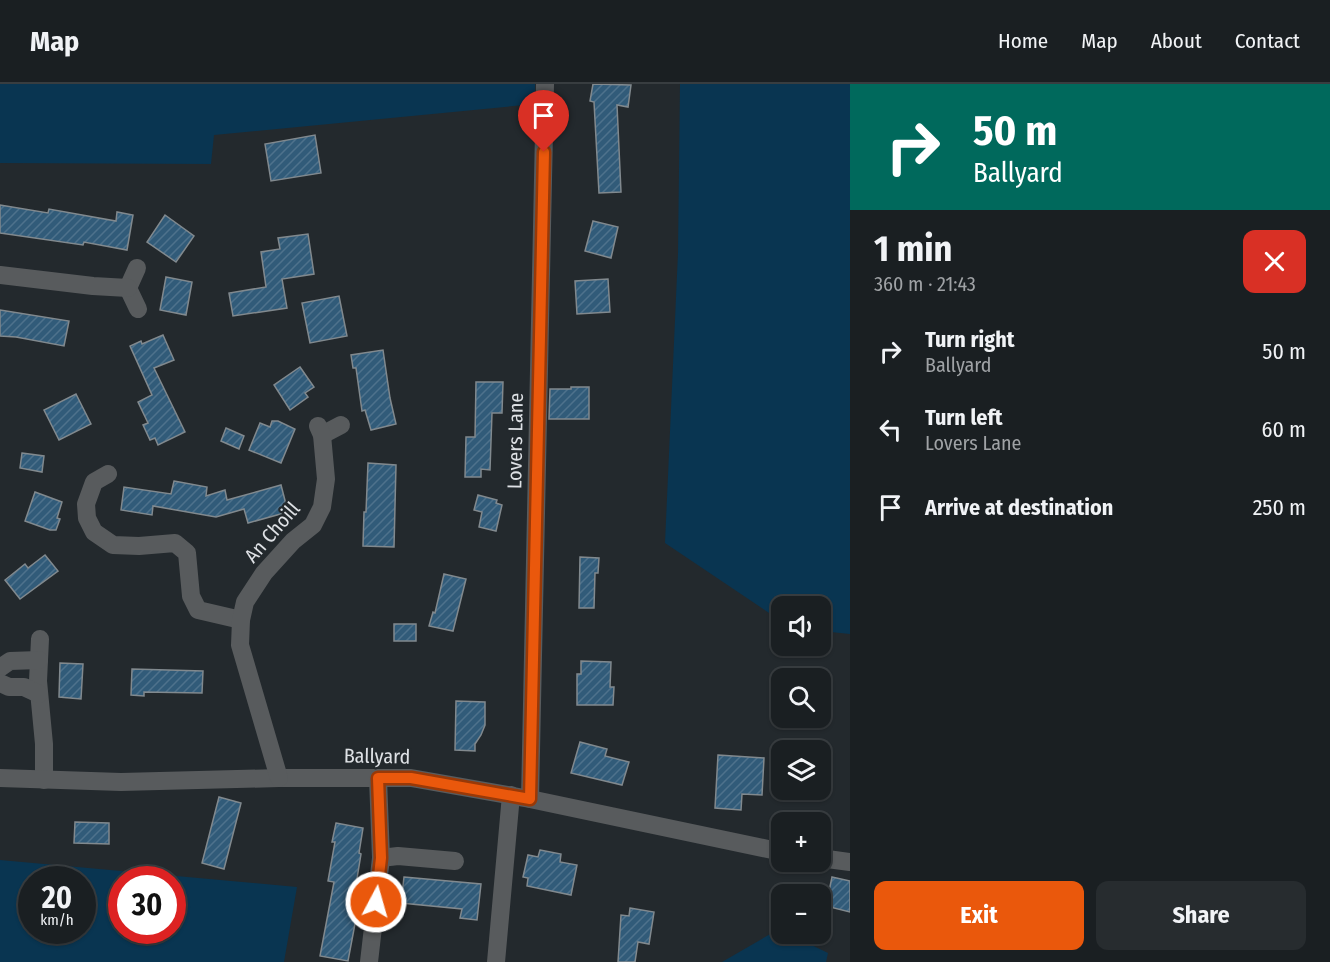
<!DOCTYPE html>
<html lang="en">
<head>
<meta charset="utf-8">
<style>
	:root { --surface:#1a1f22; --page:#272c2f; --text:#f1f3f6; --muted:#9fa2a5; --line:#383d40; --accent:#ea580c }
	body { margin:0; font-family:"Fira Sans Condensed",sans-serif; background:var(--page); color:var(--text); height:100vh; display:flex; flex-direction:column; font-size:22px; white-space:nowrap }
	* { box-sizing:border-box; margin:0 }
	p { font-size:20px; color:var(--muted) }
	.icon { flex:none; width:33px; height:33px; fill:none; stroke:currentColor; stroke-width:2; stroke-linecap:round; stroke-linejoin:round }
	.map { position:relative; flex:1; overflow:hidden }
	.sheet { display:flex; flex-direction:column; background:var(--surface); width:480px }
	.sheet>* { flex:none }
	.top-card { background:#00695c; color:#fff; overflow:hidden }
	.tools { position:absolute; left:771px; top:512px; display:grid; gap:12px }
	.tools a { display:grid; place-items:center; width:60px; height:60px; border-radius:12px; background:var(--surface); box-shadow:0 2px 4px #0004,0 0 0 2px var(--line); font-size:30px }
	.speed { position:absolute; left:18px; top:782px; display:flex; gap:12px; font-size:30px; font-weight:700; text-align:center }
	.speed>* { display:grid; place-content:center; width:78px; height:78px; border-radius:50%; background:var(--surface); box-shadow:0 2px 4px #0004,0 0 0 2px var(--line); line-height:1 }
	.speed small { font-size:15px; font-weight:400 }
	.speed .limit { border:9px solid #d22; background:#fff; color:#111 }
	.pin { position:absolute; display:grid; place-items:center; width:51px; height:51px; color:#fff; margin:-62px -26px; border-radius:50% 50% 50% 0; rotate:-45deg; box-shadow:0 0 6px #0007 }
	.pin .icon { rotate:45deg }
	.me { position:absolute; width:66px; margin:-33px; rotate:6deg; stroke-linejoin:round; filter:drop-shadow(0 0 4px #0008) }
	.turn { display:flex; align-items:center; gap:21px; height:126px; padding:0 24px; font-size:27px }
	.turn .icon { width:78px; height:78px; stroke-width:2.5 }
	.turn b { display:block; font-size:42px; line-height:51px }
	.round { display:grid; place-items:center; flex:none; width:63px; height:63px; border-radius:12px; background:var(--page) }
	.headline { display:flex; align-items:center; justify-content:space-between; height:102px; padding:0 24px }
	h1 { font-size:36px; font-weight:700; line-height:45px }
	.button { display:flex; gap:12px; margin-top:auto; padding:12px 24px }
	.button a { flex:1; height:69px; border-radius:12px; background:var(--accent); color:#fff; font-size:24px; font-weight:700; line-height:69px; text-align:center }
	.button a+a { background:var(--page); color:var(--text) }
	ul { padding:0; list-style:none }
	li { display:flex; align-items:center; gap:18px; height:78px; padding:0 24px }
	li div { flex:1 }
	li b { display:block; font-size:22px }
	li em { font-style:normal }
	header { display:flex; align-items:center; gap:36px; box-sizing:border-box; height:84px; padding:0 30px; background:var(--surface); border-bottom:2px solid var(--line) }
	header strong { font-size:28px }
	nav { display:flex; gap:33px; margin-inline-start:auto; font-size:21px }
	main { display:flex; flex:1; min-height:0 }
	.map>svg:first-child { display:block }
	.grass { fill:#093551; fill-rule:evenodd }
	.building { fill:url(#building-hatch); stroke:#81898e; stroke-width:1.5 }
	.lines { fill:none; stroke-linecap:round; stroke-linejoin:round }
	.minor { stroke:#585b5d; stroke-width:18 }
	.route-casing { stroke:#983908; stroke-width:15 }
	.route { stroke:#ea580c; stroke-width:10 }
	.labels { text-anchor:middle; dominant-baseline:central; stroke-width:4.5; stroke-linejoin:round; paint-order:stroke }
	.street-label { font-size:20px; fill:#dee1e5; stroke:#23292d }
</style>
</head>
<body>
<header>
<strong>Map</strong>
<nav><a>Home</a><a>Map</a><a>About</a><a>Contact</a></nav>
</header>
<main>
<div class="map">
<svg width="850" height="878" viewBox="0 0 850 878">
	<defs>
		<pattern id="building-hatch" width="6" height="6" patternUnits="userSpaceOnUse" patternTransform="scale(1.5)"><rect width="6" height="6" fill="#315b79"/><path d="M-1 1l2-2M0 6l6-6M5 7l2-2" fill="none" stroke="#4e728c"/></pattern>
	</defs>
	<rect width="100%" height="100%" fill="#23292d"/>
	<g class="grass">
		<path d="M0,0H535V20L214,51L211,80L0,79Z"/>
		<path d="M680,0H850V550L821,547L820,522H782L781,537L665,459L678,169Z"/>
		<path d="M0,776L297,803L284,878H0ZM32,795H82V846H32ZM122,795H172V846H122Z"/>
		<path d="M779,845L782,849H787L828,869L826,878H722Z"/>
	</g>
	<g class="building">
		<path d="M593,0L631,1L628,23L617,21L621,108L599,109L594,18L590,17Z"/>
		<path d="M315,51L321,89L271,97L265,60Z"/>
		<path d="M0,121L48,129L49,125L116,137L117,128L133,131L127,166L84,158L83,161L0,149Z"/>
		<path d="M165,131L194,152L176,178L147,158Z"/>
		<path d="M593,137L618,143L611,174L585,167Z"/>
		<path d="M308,150L314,190L282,195L287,224L233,232L229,209L266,203L261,168L280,165L278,154Z"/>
		<path d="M166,193L192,198L186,231L160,226Z"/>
		<path d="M608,195L610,228L577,230L575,197Z"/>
		<path d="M339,212L347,252L310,259L302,219Z"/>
		<path d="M0,226L69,237L64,262L16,253L0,252Z"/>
		<path d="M163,251L174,276L154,284L185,348L158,361L155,354L150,356L143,341L148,339L138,318L152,311L130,262L141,257L142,260Z"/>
		<path d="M383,266L390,314L396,340L371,346L365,326L362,327L356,284H353L351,271Z"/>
		<path d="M300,283L314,303L305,309L308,313L290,326L274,301Z"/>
		<path d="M476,298H503L502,329H492L490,386L481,385V393H465L466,353H475Z"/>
		<path d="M571,303H589V335H549L550,305H571Z"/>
		<path d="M76,310L91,340L59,356L44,326Z"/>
		<path d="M272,337H278L295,345L281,379L249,366L260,339L270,343Z"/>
		<path d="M226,344L244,352L239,365L221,357Z"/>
		<path d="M22,369L44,372L42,388L20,384Z"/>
		<path d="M368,379L396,381L394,463L363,462L364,428H366Z"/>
		<path d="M174,397L207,403L206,412L225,406L227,416L281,401L288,428L248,439L244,425L216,433L153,422L152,431L121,426L124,403L171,410Z"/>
		<path d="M35,408L62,418L57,434L60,435L56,446H50L25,437Z"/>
		<path d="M478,411L497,416L496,419L502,421L496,447L479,443L482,428L474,426Z"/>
		<path d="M45,471L58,487L20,515L5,496L25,480L28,484Z"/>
		<path d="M580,473L599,474L598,489H595L594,524H579Z"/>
		<path d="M444,490L466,495L453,547L429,542L433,528L435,529Z"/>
		<rect x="394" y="540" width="22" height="17"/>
		<path d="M581,577L611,578L610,603H614L613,621H577V590H581Z"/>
		<path d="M60,579L83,580L81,615L59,613Z"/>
		<path d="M132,585L203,587L202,609L144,608V612L131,611Z"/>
		<path d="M456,617L485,618V641L481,651L475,660V667L455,666Z"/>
		<path d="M580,658L607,665L605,672L629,678L622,701L571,689Z"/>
		<path d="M718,671L764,674L762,711L742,710L741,726L715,724Z"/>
		<path d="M219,713L241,719L224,785L202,779Z"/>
		<path d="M75,738L109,739V760L74,759Z"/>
		<path d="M336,739L363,744L359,769L361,770L355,807L361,808L348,877L320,872L334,798L328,797L335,758H332Z"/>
		<path d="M540,766L561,770L560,778L577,781L571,811L527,802L528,794L523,793L528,771L538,773Z"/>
		<path d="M404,793L481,800L477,836L460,834L462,825L401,819Z"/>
		<path d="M832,793L850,797V828L826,822Z"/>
		<path d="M630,824L654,828L649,860L638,858L635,878H618L621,831L629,832Z"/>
	</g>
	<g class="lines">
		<g class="minor">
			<path d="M137,184L128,204L138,225"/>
			<path d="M0,191L93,202L128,204"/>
			<path d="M322,351L341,341"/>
			<path d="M108,390L94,398L86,420L87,434L94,448L113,461L139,462L175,459L187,469L191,512L198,526L241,536"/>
			<path d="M40,555L38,597L44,660V696"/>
			<path d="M0,584L10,577L39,576"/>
			<path d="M0,599L9,603H24L39,610"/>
			<path d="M0,694L121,698L279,694H411L530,715L782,768"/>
			<path d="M279,694L240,561L241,536L245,518L264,489L293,457L313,441L322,423L326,395L322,351L318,342"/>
			<path d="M530,715L545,0"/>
			<path d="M381,774L398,772L455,777"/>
			<path d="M820,774L850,778"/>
			<path d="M369,878L381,774L378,694"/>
			<path d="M496,878L511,711"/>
		</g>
	</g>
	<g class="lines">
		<g class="route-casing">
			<path id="route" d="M376,818L381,774L378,694H411L530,715L544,68"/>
		</g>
		<use href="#route" class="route"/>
	</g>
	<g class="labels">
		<g class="street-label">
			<text transform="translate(515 357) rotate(-89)">Lovers Lane</text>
			<text transform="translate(272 448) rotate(-49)">An Choill</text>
			<text transform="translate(377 672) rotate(1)">Ballyard</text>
		</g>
	</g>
</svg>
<div class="tools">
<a><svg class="icon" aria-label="sound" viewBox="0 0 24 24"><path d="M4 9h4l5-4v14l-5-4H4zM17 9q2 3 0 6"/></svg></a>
<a><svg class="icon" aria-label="search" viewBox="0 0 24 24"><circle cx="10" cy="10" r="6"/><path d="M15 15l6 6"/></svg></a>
<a><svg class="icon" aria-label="layers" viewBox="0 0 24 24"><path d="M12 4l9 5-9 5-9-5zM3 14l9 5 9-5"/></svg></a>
<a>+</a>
<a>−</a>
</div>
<div class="speed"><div>20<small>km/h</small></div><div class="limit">30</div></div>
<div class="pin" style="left:544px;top:68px;background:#d93025"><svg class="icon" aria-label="arrive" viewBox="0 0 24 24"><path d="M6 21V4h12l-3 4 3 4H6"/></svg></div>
<svg class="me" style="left:376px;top:818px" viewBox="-20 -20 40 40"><circle r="17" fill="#ea580c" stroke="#fff" stroke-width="3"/><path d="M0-11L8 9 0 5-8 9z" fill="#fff"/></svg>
</div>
<section class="sheet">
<div class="top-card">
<div class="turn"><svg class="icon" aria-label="right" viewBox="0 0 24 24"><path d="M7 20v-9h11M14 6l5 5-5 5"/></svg><div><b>50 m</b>Ballyard</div></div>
</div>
<div class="headline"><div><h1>1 min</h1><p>360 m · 21:43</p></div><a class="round" style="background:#d93025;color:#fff"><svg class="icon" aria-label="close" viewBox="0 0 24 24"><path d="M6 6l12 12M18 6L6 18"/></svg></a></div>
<ul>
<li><svg class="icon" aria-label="right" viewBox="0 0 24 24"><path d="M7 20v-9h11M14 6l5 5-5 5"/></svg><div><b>Turn right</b><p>Ballyard</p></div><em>50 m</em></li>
<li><svg class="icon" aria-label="left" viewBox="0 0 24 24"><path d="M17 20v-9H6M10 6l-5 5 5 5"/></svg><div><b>Turn left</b><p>Lovers Lane</p></div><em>60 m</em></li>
<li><svg class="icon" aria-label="arrive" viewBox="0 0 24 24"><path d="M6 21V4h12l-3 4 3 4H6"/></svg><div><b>Arrive at destination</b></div><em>250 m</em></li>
</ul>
<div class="button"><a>Exit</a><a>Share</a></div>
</section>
</main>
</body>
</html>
